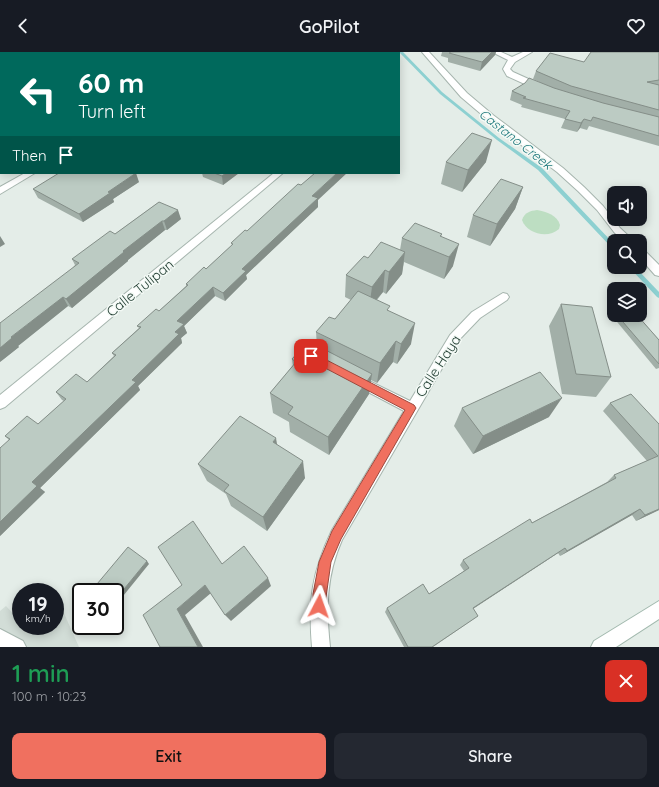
<!DOCTYPE html>
<html lang="en">
<head>
<meta charset="utf-8">
<style>
	:root { --surface:#171b24; --page:#242831; --text:#f1f3f6; --muted:#9ea1a6; --accent:#f0705f }
	body { margin:0; font-family:Quicksand,sans-serif; background:var(--page); color:var(--text); height:100vh; display:flex; flex-direction:column; font-size:15px; white-space:nowrap }
	* { box-sizing:border-box; margin:0 }
	p { font-size:13px; color:var(--muted) }
	.icon { flex:none; width:22px; height:22px; fill:none; stroke:currentColor; stroke-width:2; stroke-linecap:round; stroke-linejoin:round }
	.map { position:relative; height:595px; overflow:hidden }
	.drawer { display:flex; flex-direction:column; background:var(--surface); flex:1 }
	.drawer>* { flex:none }
	.hud { position:absolute; left:0px; top:0px; width:400px; height:122px; box-shadow:0 2px 10px #0003; background:#00695c; color:#fff; overflow:hidden }
	.fabs { position:absolute; left:607px; top:134px; display:grid; gap:8px }
	.fabs a { display:grid; place-items:center; width:40px; height:40px; border-radius:8px; background:var(--surface); box-shadow:0 2px 10px #0003; font-size:20px }
	.speed { position:absolute; left:12px; top:531px; display:flex; gap:8px; font-size:20px; font-weight:700; text-align:center }
	.speed>* { display:grid; place-content:center; width:52px; height:52px; border-radius:50%; background:var(--surface); box-shadow:0 2px 10px #0003; line-height:1 }
	.speed small { font-size:10px; font-weight:400 }
	.speed .limit { border:2px solid #111; border-radius:6px; background:#fff; color:#111 }
	.pin { position:absolute; display:grid; place-items:center; width:34px; height:34px; color:#fff; margin:-17px; border-radius:8px; box-shadow:0 2px 6px #0006 }
	.me { position:absolute; width:44px; margin:-22px; rotate:4deg; stroke-linejoin:round; filter:drop-shadow(0 0 3px #0008) }
	.turn { display:flex; align-items:center; gap:14px; height:84px; padding:0 12px; font-size:18px }
	.turn .icon { width:52px; height:52px; stroke-width:2.5 }
	.turn b { display:block; font-size:28px; line-height:34px }
	.then { display:flex; align-items:center; height:38px; padding:0 12px; background:#0003; gap:8px; font-size:15px }
	.round { display:grid; place-items:center; flex:none; width:42px; height:42px; border-radius:8px; background:var(--page) }
	.head { display:flex; align-items:center; justify-content:space-between; height:68px; padding:0 12px }
	h1 { font-size:24px; font-weight:600; line-height:30px; color:#1e9e55 }
	.action { display:flex; gap:8px; margin-top:auto; padding:8px 12px }
	.action a { flex:1; height:46px; border-radius:8px; background:var(--accent); color:#111; font-size:16px; font-weight:600; line-height:46px; text-align:center }
	.action a+a { background:var(--page); color:var(--text) }
	header { display:flex; justify-content:space-between; align-items:center; height:52px; padding:0 12px; background:var(--surface); font-size:18px; font-weight:600 }
	.map>svg:first-child { display:block }
	.built { fill:#d2ddd7 }
	.green { fill:#bddec2 }
	.lines { fill:none; stroke-linecap:round; stroke-linejoin:round }
	.stream { fill:#8dd0d1; fill-rule:evenodd }
	.lane-casing { stroke:#a6b5ae; stroke-width:2 }
	.street-casing { stroke:#a6b5ae; stroke-width:2 }
	.secondary-casing { stroke:#a2b9ae; stroke-width:2 }
	.lane { fill:#fff; fill-rule:evenodd }
	.street { fill:#fff; fill-rule:evenodd }
	.secondary { fill:#fff; fill-rule:evenodd }
	.wall { fill:#a2afa8 }
	.shaded-wall { fill:#848e88 }
	.building { fill:#bccbc3; stroke:#848e88 }
	.route { fill:#f0705f; stroke:#9c493e }
	.labels { text-anchor:middle; dominant-baseline:central; stroke-width:3; stroke-linejoin:round; paint-order:stroke }
	.far-water-label { font-size:13px; font-style:italic; fill:#1d777b; stroke:#f4faf6 }
	.street-label { font-size:14px; fill:#233f34; stroke:#f4faf6 }
</style>
</head>
<body>
<header><svg class="icon" aria-label="back" viewBox="0 0 24 24"><path d="M15 5l-7 7 7 7"/></svg>GoPilot<svg class="icon" aria-label="heart" viewBox="0 0 24 24"><path d="M12 20l-8-8c-3-5 5-10 8-4 3-6 11-1 8 4z"/></svg></header>
<div class="map">
<svg width="659" height="595" viewBox="0 0 659 595">
	<rect width="100%" height="100%" fill="#e4ede8"/>
	<path class="built" d="M6,554L21,570V574H25L29,579L38,574H55V564L63,559L79,595H0V559Z"/>
	<path class="green" d="M537,158C547,160 557,163 560,173L559,177C548,187 527,182 522,168C525,160 530,159 537,158Z"/>
	<g class="lines">
		<g class="stream">
			<path d="M399,0H403L442,40L499,86L542,116L614,192V197L612,196L538,118L497,88L440,42Z"/>
			<path d="M629,215H635L659,240V246L657,245Z"/>
		</g>
		<g class="lane-casing">
			<g id="lane">
				<path d="M422,0H429L467,41L493,63L563,116L584,135L603,154L620,176L634,189H623L614,180L597,158L578,139L557,120L487,67L461,45Z"/>
				<path d="M640,196L644,198L659,213V224L655,223L640,206Z"/>
				<path d="M357,323L416,352L418,356L416,360L411,362L406,360L353,332L351,328L353,324Z"/>
				<path d="M0,577L23,589L26,595H0Z"/>
			</g>
		</g>
		<g class="street-casing">
			<g id="street">
				<rect x="303" y="0" width="8" height="1"/>
				<path d="M492,0H501L512,5L523,0H532L515,10L510,17L513,20L544,34V38H538L507,24L503,17L508,8Z"/>
				<path d="M0,10H1L0,15Z"/>
				<path d="M25,121H35L0,142V135Z"/>
				<path d="M274,121H283L5,355L0,357V343Z"/>
				<path d="M503,241L507,242L509,245L507,248L480,266L458,289L342,488C326,524 326,557 330,595H312C308,548 312,520 332,478L450,283L472,260Z"/>
			</g>
		</g>
		<g class="secondary-casing">
			<path id="secondary" d="M659,549V567L616,595H591L594,589Z"/>
		</g>
		<use href="#lane" class="lane"/>
		<use href="#street" class="street"/>
		<use href="#secondary" class="secondary"/>
	</g>
	<g class="wall">
		<path d="M345,0H372L373,1H346Z"/>
		<path d="M442,0H496L495,3L480,19L448,10V6L441,4Z"/>
		<path d="M659,0V94L589,74L587,78L580,76L577,80L561,76L565,67L521,55L522,53L510,48L512,39L545,33L533,27L536,19L584,10Z"/>
		<path d="M1,25V54H0V26Z"/>
		<path d="M446,110H486L462,140L441,132Z"/>
		<path d="M202,121H239L223,133L203,125Z"/>
		<path d="M139,130L113,147L114,150L83,170L38,146L33,137Z"/>
		<path d="M523,135L515,157L490,194L467,185L473,163Z"/>
		<path d="M318,148V155L246,223L247,227L225,249L215,244L184,274L187,281L181,286L182,291L138,334L140,338L40,436L45,440L0,484L9,388L5,384L38,372L64,349L62,348L56,340L87,330L114,304L112,301L139,276L137,274L159,259L186,234V232L206,217L232,193L231,191L247,179Z"/>
		<path d="M159,150L181,167L167,178H165L128,208V209L72,256L68,254L18,294L19,295L0,310L75,213L72,207L115,182Z"/>
		<path d="M442,182L441,185L453,214L444,227L404,210L402,222L386,242L383,240L377,248L389,259L411,292L397,312L393,310L377,331L371,328L369,342L329,403L290,380L289,370L273,361L270,341L293,314L292,307L317,294L316,280L335,267L351,248L345,245L346,223L368,206L400,198L402,186Z"/>
		<path d="M561,252L611,325L596,345L562,342L549,274Z"/>
		<path d="M614,263H637L659,288V316L656,317L613,265Z"/>
		<path d="M610,351L659,372V458L636,469L632,463L560,504L558,501L473,557L478,564L433,595H404L385,560L387,556L429,542L464,519L460,513L463,508L607,430L614,423L647,409L603,359Z"/>
		<path d="M462,356L549,365L473,402L454,374Z"/>
		<path d="M277,393L305,426L267,479L231,454L226,442L207,429L198,412Z"/>
	</g>
	<g class="shaded-wall">
		<path d="M492,0H496L495,3L480,19L482,10Z"/>
		<path d="M584,67L580,76L577,80L581,71Z"/>
		<path d="M492,88L486,110L462,140L468,118Z"/>
		<rect x="0" y="106" width="1" height="12"/>
		<path d="M136,121L139,130L113,147L114,150L83,170L79,162L108,140Z"/>
		<path d="M226,121H239L223,133L222,124Z"/>
		<path d="M337,121H347L318,148V155L246,223L247,227L225,249L223,241L242,217L312,144Z"/>
		<path d="M523,135L515,157L490,194L497,172Z"/>
		<path d="M178,158L181,167L167,178L164,169Z"/>
		<path d="M162,169L165,178L128,208V209L72,256L66,247L123,199Z"/>
		<path d="M0,184L5,192L0,195Z"/>
		<path d="M459,192L453,214L444,227L449,205Z"/>
		<path d="M405,200L402,222L386,242L389,220Z"/>
		<path d="M385,218L383,240L369,256L372,235Z"/>
		<path d="M213,235L215,244L184,274L187,281L181,286L182,291L138,334L140,338L40,436L45,440L0,484V470L32,430L132,328L175,280L177,269Z"/>
		<path d="M63,245L68,254L18,294L19,295L0,310V296L11,285Z"/>
		<path d="M415,271L411,292L397,312L401,292Z"/>
		<path d="M396,289L393,310L377,331L380,311Z"/>
		<path d="M372,322L369,342L329,403L328,385Z"/>
		<path d="M562,346L549,365L473,402L483,384Z"/>
		<path d="M276,386L279,404L273,390Z"/>
		<path d="M303,409L305,426L267,479L263,465Z"/>
		<path d="M640,457L632,463L560,504L567,499Z"/>
		<path d="M659,457V458L636,469L645,463Z"/>
		<path d="M565,496L558,501L468,560L473,556Z"/>
		<path d="M147,509L149,512L115,554V548Z"/>
		<path d="M268,526L271,534L231,569L225,563Z"/>
		<path d="M205,533L211,541L185,563L203,595H198L177,557Z"/>
	</g>
	<g class="building">
		<path d="M351,0H372L373,1H352Z"/>
		<path d="M451,0H492L482,10L449,1Z"/>
		<path d="M591,0H659V28L647,30L659,33V58L571,34L536,19L550,1L584,10Z"/>
		<path d="M1,25V48L0,47V26Z"/>
		<path d="M529,26L554,36L603,51L659,65V84L593,65L591,69L584,67L581,71L565,67L570,59L523,46L526,45L512,39L525,31Z"/>
		<path d="M472,81L492,88L468,118L446,110Z"/>
		<rect x="0" y="87" width="1" height="19"/>
		<path d="M59,121H136L108,140L110,141L79,162L33,137Z"/>
		<path d="M214,121H226L222,124Z"/>
		<path d="M315,121H337L312,144L318,146L242,217L246,219L223,241L213,235L177,269L184,272L175,280L179,282L132,328L136,330L32,430L37,434L0,470V396L10,387L5,384L27,364L38,372L66,347L56,340L76,322L87,330L116,303L112,301L141,275L137,274L156,257L159,259L188,233L186,232L204,215L206,217L233,192L231,191L245,178L247,179L298,132L301,133Z"/>
		<path d="M501,127L523,135L497,172L473,163Z"/>
		<path d="M159,150L178,158L164,169H162L123,199L124,200L66,247L63,245L11,285L12,286L0,296V271L79,211L72,207L110,179L115,182Z"/>
		<path d="M415,171L442,182L440,184L459,192L449,205L402,186Z"/>
		<path d="M381,190L405,200L389,220L385,218L372,235L346,223L364,204L368,206Z"/>
		<path d="M358,239L390,254L387,258L415,271L401,292L396,289L380,311L316,280L329,265L335,267Z"/>
		<path d="M561,252L592,255L611,325L576,322Z"/>
		<path d="M617,263H637L659,288V312Z"/>
		<path d="M308,289L372,322L328,385L288,362L293,355L270,341L296,310L292,307Z"/>
		<path d="M540,320L562,346L483,384L462,356Z"/>
		<path d="M631,342L659,372V457L645,463L640,457L567,499L565,496L473,556L478,564L432,595H408L387,556L423,532L429,542L469,516L463,508L530,467L532,471L616,426L614,423L658,404L610,351Z"/>
		<path d="M240,364L276,386L273,390L303,409L263,465L224,439L229,433L198,412Z"/>
		<path d="M193,469L222,512L244,494L268,526L225,563L205,533L177,557L198,595H160L143,563L182,533L158,495Z"/>
		<path d="M128,495L147,509L115,548V540H94L92,538Z"/>
	</g>
	<path class="route" d="M311,300L414,353L416,356L341,487L331,510L324,559L319,561L315,559L313,554V542L319,510L332,479L405,358L308,307L306,304L308,301Z"/>
	<g class="labels">
		<g class="far-water-label">
			<text transform="translate(516 87) rotate(38)">Castano Creek</text>
		</g>
		<g class="street-label">
			<text transform="translate(140 236) rotate(-39)">Calle Tulipan</text>
			<text transform="translate(438 314) rotate(-57)">Calle Haya</text>
		</g>
	</g>
</svg>
<div class="fabs">
<a><svg class="icon" aria-label="sound" viewBox="0 0 24 24"><path d="M4 9h4l5-4v14l-5-4H4zM17 9q2 3 0 6"/></svg></a>
<a><svg class="icon" aria-label="search" viewBox="0 0 24 24"><circle cx="10" cy="10" r="6"/><path d="M15 15l6 6"/></svg></a>
<a><svg class="icon" aria-label="layers" viewBox="0 0 24 24"><path d="M12 4l9 5-9 5-9-5zM3 14l9 5 9-5"/></svg></a>
</div>
<div class="speed"><div>19<small>km/h</small></div><div class="limit">30</div></div>
<div class="pin" style="left:311px;top:304px;background:#d93025"><svg class="icon" aria-label="arrive" viewBox="0 0 24 24"><path d="M6 21V4h12l-3 4 3 4H6"/></svg></div>
<svg class="me" style="left:319px;top:554px" viewBox="-20 -20 40 40"><path d="M0-17L14 15 0 8-14 15z" fill="#f0705f" stroke="#fff" stroke-width="4"/></svg>
<div class="hud">
<div class="turn"><svg class="icon" aria-label="left" viewBox="0 0 24 24"><path d="M17 20v-9H6M10 6l-5 5 5 5"/></svg><div><b>60 m</b>Turn left</div></div>
<div class="then">Then<svg class="icon" aria-label="arrive" viewBox="0 0 24 24"><path d="M6 21V4h12l-3 4 3 4H6"/></svg></div>
</div>
</div>
<section class="drawer">
<div class="head"><div><h1>1 min</h1><p>100 m · 10:23</p></div><a class="round" style="background:#d93025;color:#fff"><svg class="icon" aria-label="close" viewBox="0 0 24 24"><path d="M6 6l12 12M18 6L6 18"/></svg></a></div>
<div class="action"><a>Exit</a><a>Share</a></div>
</section>
</body>
</html>
